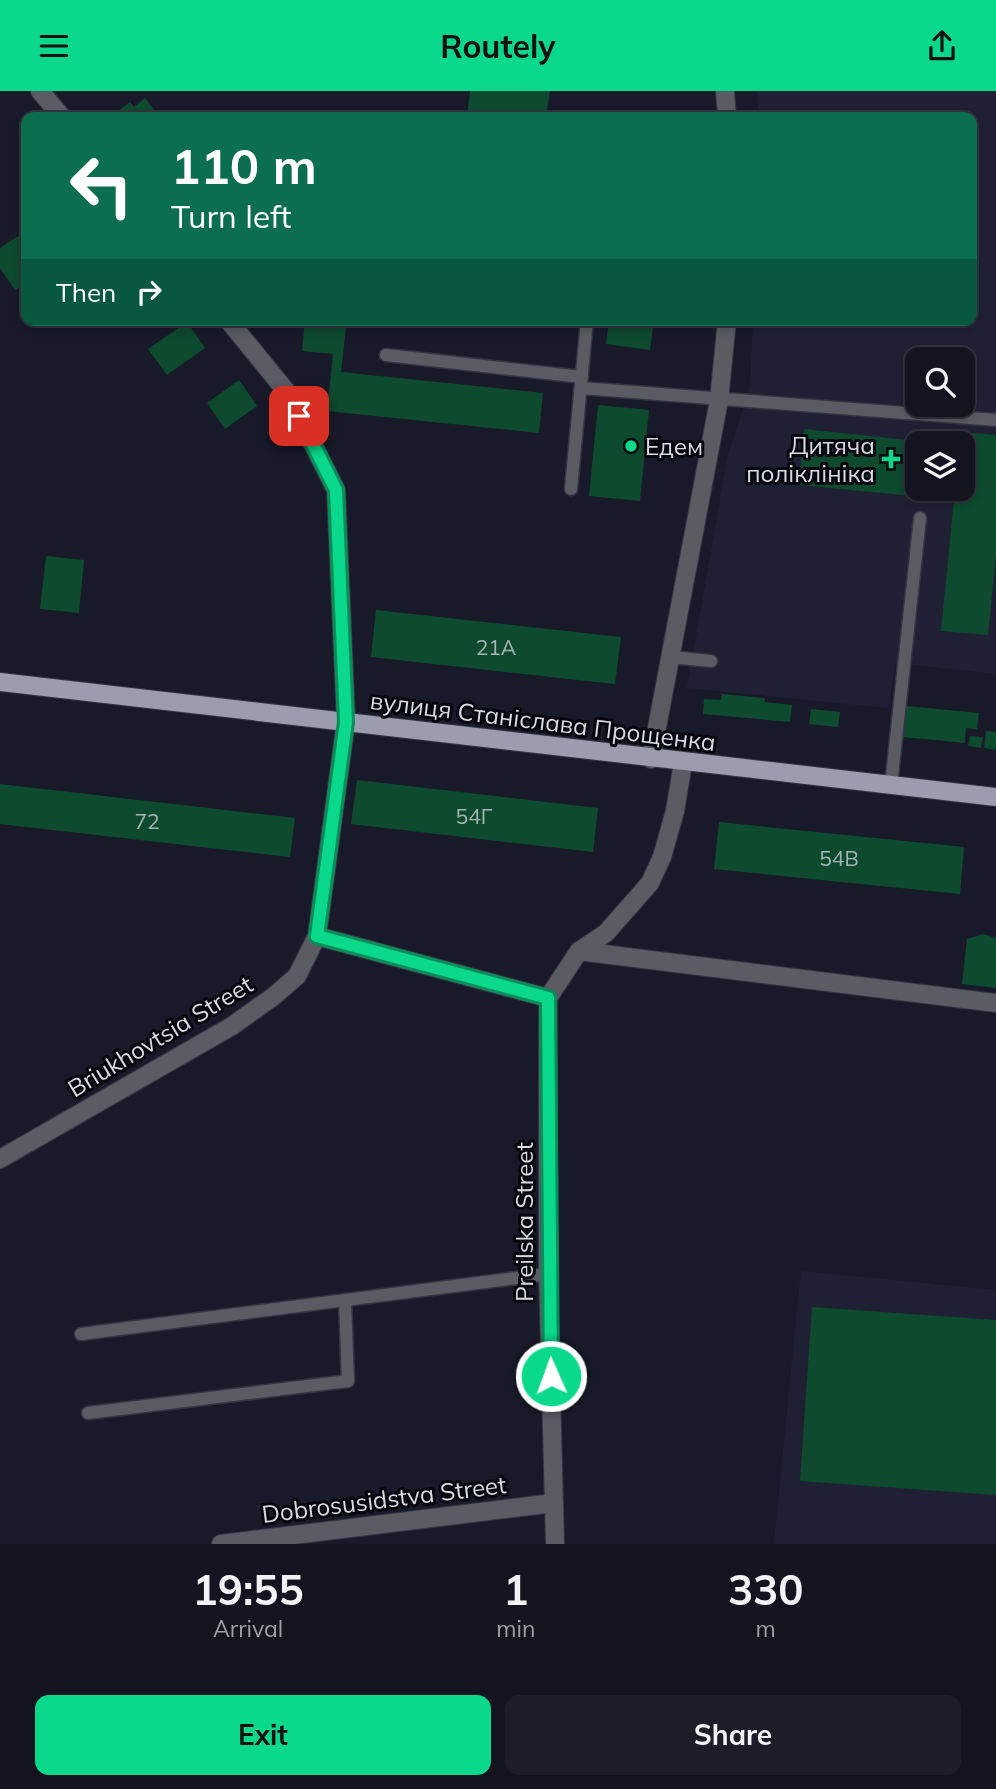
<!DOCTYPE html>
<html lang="en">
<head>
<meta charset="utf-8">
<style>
	:root { --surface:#13141f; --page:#1c1d28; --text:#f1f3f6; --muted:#9d9ea4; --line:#32333d; --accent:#0ad98b }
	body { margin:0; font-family:Mulish,sans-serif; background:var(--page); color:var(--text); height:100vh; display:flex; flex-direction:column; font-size:26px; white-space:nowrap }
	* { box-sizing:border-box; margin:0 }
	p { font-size:23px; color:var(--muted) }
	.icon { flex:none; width:38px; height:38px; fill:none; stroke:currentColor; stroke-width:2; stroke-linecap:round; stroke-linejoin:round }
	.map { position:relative; height:1453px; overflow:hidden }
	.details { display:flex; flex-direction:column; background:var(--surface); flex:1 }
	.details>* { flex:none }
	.top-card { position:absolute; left:21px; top:21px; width:956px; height:214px; border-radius:14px; box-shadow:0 4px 10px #0003,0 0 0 2px var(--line); background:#0b6e4f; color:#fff; overflow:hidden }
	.fabs { position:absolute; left:905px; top:256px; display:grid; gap:14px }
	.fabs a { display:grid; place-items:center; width:70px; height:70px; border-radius:14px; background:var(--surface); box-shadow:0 4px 10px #0003,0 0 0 2px var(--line); font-size:35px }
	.pin { position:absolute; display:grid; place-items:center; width:60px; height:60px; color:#fff; margin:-30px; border-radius:14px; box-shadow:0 4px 10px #0006 }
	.me { position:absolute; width:77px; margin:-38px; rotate:358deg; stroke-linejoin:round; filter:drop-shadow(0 0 5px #0008) }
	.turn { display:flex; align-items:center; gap:24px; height:147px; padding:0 35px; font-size:32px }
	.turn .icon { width:91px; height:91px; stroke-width:2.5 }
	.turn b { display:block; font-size:49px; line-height:60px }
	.then { display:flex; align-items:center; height:66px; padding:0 35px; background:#0003; gap:14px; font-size:26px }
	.eta { display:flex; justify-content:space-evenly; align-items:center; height:119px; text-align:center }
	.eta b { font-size:42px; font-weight:700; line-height:49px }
	.action { display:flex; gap:14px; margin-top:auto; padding:14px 35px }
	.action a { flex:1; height:80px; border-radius:14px; background:var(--accent); color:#111; font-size:28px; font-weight:700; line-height:80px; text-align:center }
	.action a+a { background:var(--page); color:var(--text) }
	header { display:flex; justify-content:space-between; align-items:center; height:91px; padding:0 35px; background:var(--accent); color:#111; font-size:32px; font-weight:700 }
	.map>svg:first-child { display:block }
	.built { fill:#202035; fill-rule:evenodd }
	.building { fill:#0d4a2e }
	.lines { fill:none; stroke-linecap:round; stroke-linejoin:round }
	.service-casing { stroke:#343543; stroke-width:15 }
	.minor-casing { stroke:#343543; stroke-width:20 }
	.tertiary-casing { stroke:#343543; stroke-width:20 }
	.primary-casing { stroke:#343543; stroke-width:20 }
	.service { stroke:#5b5b63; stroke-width:12 }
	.minor { stroke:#5b5b63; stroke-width:18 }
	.tertiary { stroke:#5b5b63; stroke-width:18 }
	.primary { stroke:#9b9cad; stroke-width:18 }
	.route-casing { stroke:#068d5a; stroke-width:18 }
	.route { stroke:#0ad98b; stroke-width:12 }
	.poi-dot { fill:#0ad98b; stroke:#06060c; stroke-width:2.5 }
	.labels { text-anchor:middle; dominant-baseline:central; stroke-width:6; stroke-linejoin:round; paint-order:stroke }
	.number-label { font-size:21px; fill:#a5b5b6 }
	.poi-label { font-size:24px; fill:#d8d9e4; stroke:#06060c; text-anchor:end }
	.street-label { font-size:24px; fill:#d8d9e4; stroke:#06060c }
</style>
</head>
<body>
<header><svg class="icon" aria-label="menu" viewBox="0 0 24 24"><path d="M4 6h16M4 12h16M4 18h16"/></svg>Routely<svg class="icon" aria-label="share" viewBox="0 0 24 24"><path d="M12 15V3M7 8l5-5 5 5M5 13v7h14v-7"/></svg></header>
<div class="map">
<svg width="996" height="1453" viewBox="0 0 996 1453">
	<rect width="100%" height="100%" fill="#191a29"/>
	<g class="built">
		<path d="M757,0H996V583L895,572L889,617L687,597L728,363L750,297L753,229H971V26H759ZM917,268H962V313H917ZM917,352H962V397H917Z"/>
		<path d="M801,1180L996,1199V1453H774Z"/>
	</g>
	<g class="building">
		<path d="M470,0H550L546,26H467Z"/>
		<path d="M145,7L158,24L156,26H110L130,11L134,16Z"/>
		<path d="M26,140V192L15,199L0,177V157Z"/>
		<path d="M305,229H347L341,281L543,302L539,342L327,320L333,263L302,260Z"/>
		<path d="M609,229H654L650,259L606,253Z"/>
		<path d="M187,231L205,257L167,284L148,258Z"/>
		<path d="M239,289L257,315L225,338L207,312Z"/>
		<path d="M598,314L649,319L640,410L589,405Z"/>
		<path d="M804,338L917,350V397H962L960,341L996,344V465L988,544L941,540L954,409L799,394Z"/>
		<path d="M46,465L84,469L79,522L40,518Z"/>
		<path d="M376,519L621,546L615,593L371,566Z"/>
		<path d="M722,603L765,607V611L792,614L790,631L703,623L704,608L721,609Z"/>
		<path d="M906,615L979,622L977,638L966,637L965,652L903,646Z"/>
		<path d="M811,618L840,621L838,636L809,633Z"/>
		<path d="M986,640L996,641V659L984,657Z"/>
		<path d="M970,645L983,646L981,657L968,655Z"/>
		<path d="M357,689L598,717L593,761L351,733Z"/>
		<path d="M0,693L295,727L290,766L0,733Z"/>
		<path d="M719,731L964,756L960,803L714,778Z"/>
		<path d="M983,843L996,847V897L962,893L967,848Z"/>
		<path d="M812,1216L996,1229V1404L800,1390Z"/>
	</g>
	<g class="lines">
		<g class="service-casing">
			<g id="service">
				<path d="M386,264L582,286"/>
				<path d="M581,297L996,329"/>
				<path d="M571,398L587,229"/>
				<path d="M670,566L711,570"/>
				<path d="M891,694L920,427"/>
				<path d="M81,1243L548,1183"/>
				<path d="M88,1322L348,1290L345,1209"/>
			</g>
		</g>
		<g class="minor-casing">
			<g id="minor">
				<path d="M40,0L62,26"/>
				<path d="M725,0L727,26"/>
				<path d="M651,668L719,309L727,229"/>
				<path d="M317,845L548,907"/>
				<path d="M579,860L996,912"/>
				<path d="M0,1068L232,935L274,905L297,885L317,845L346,630L336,399L286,300L228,229"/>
				<path d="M221,1453L554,1412"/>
			</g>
		</g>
		<g class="tertiary-casing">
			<path id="tertiary" d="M555,1453L548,1183V907L579,860L606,842L650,792L662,766L675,720L683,672"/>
		</g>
		<g class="primary-casing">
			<path id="primary" d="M0,591L996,706"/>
		</g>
		<use href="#service" class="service"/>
		<use href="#minor" class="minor"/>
		<use href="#tertiary" class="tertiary"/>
		<use href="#primary" class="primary"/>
	</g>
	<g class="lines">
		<g class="route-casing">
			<path id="route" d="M299,325L336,399L346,631L317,845L548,907L551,1285"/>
		</g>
		<use href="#route" class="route"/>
	</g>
	<g class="poi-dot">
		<circle cx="631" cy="355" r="7"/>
		<path d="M887.5 357.5h7v7h7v7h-7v7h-7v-7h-7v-7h7z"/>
	</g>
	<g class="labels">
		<g class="number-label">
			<text x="496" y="556">21А</text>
			<text x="474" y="725">54Г</text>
			<text x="147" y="730">72</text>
			<text x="839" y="767">54В</text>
		</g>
		<g class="poi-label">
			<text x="875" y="354">Дитяча<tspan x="875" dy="28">поліклініка</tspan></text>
			<text x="645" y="355" text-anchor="start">Едем</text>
		</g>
		<g class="street-label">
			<text transform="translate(543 630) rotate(7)">вулиця Станіслава Прощенка</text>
			<text transform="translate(160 945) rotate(-31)">Briukhovtsia Street</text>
			<text transform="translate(524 1131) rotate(-90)">Preilska Street</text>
			<text transform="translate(384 1408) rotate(-7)">Dobrosusidstva Street</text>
		</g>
	</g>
</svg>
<div class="fabs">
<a><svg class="icon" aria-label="search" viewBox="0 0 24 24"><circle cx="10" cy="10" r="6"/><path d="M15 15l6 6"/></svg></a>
<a><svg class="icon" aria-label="layers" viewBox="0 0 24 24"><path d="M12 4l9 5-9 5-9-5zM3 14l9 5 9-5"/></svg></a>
</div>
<div class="pin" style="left:299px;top:325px;background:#d93025"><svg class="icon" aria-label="arrive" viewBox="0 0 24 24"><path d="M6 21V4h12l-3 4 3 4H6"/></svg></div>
<svg class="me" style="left:551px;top:1285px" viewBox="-20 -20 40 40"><circle r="17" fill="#0ad98b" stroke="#fff" stroke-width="3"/><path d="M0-11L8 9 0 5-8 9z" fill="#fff"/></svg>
<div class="top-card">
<div class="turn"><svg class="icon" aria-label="left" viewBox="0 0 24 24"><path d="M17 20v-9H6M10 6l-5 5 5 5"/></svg><div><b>110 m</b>Turn left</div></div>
<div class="then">Then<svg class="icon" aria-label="right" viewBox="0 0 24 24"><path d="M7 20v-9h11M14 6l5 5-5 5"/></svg></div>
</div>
</div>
<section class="details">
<div class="eta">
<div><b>19:55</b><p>Arrival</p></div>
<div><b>1</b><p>min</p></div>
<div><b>330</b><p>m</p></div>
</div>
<div class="action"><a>Exit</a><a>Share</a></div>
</section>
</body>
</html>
